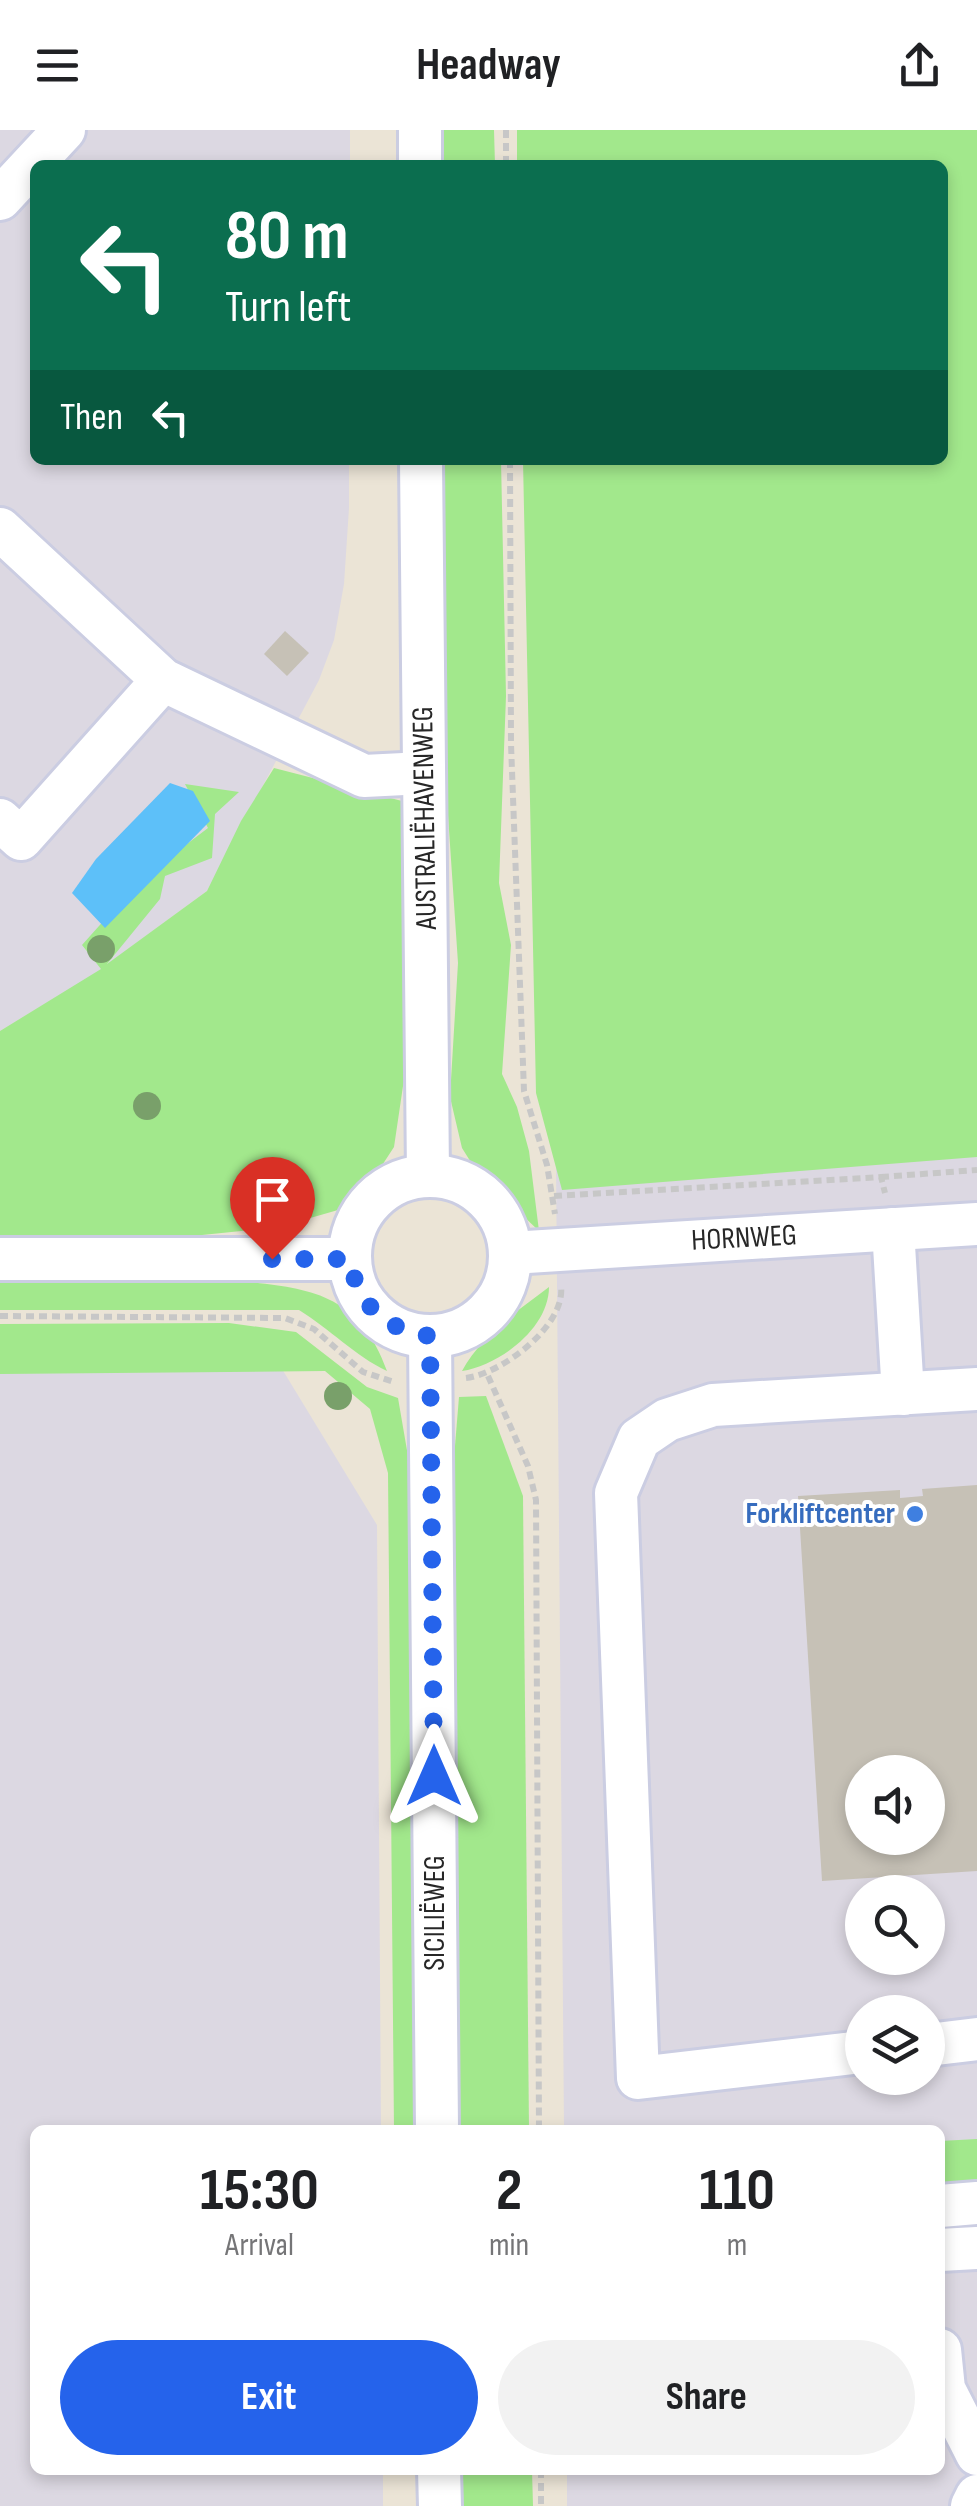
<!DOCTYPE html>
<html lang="en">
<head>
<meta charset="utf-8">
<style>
	:root { --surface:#fff; --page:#f2f2f2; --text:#202124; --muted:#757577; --accent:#2563eb }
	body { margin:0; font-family:"Sofia Sans Condensed",sans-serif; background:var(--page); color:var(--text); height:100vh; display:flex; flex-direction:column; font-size:38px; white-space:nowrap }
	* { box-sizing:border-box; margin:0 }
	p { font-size:32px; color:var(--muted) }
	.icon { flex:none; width:55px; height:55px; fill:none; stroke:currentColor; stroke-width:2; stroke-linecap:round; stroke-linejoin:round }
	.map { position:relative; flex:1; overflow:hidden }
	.sheet { position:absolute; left:30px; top:1995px; width:915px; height:350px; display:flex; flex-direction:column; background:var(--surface); border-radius:15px; box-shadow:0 5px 15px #0003 }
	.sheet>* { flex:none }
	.hud { position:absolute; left:30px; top:30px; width:918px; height:305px; border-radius:15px; box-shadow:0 5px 15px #0003; background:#0b6e4f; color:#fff; overflow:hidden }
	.fabs { position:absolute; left:845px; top:1625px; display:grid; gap:20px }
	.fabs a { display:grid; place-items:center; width:100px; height:100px; border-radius:50%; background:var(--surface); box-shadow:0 5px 15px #0003; font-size:50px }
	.pin { position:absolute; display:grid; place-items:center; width:85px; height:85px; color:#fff; margin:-102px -42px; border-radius:50% 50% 50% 0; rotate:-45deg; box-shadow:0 0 10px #0007 }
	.pin .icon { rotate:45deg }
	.me { position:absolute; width:110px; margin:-55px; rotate:0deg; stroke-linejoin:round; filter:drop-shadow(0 0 8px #0008) }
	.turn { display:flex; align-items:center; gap:35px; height:210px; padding:0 30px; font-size:45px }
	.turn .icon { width:130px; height:130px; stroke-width:2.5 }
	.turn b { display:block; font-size:70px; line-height:85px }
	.then { display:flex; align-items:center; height:95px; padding:0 30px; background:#0003; gap:20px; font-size:38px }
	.eta { display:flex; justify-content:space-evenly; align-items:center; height:170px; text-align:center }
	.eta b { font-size:60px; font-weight:700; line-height:70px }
	.action { display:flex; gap:20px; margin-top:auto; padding:20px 30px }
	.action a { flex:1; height:115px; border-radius:60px; background:var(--accent); color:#fff; font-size:40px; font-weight:700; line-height:115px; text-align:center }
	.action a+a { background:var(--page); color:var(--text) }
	header { display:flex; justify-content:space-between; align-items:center; height:130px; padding:0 30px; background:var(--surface); font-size:45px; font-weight:700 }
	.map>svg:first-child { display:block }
	.industrial { fill:#dcd8e2; fill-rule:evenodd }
	.green { fill:#a2e88c }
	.water { fill:#5dc0f9 }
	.building { fill:#c6c1b6; fill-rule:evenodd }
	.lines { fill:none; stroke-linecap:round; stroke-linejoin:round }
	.minor-casing { stroke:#cbcde2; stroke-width:48 }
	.path { stroke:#c7c7c7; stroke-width:6; stroke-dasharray:8 5; stroke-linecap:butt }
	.minor { stroke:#fff; stroke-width:42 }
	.tree { fill:#79a06a }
	.route { stroke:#2563eb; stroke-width:18; stroke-dasharray:0 32.4 }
	.shop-dot { fill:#3f7fe0; stroke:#fff; stroke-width:4 }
	.labels { text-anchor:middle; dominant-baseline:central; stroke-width:8; stroke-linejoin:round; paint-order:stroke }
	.street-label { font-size:30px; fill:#272727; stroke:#fff }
	.shop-label { font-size:30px; font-weight:bold; fill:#366cbe; stroke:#fff; text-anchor:end }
</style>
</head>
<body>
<header><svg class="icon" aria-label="menu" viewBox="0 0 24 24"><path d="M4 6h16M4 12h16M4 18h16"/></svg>Headway<svg class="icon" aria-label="share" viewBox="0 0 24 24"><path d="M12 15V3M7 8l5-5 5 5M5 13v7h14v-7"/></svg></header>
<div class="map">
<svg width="977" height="2376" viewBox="0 0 977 2376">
	<rect width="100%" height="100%" fill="#ebe4d6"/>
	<g class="industrial">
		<path d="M0,0H350V35H35V330H349V378L344,454L334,510L319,550L207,761L93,845L0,901Z"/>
		<path d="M977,0V2376H567V2340H940V2000H564L551,427L942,330V35ZM862,1642H928V1708H862ZM862,1762H928V1828H862ZM862,1882H928V1948H862Z"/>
		<path d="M268,1216L377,1395L381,2000H35V2340H383V2376H0V1219Z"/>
	</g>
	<g class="green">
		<path d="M441,0H494L495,35H442Z"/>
		<path d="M517,0H977V1027L562,1060L536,963L523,330H942V35H517Z"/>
		<path d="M444,330H501L506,566L499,753L511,815L502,944L517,977L529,1021L539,1101L477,1042L462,1018L450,967L458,833L443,611Z"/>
		<path d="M274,638L402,671L407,929L394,1017L379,1040L360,1052L338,1080L279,1097L202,1105L0,1112V901L101,839L82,815L141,749L208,698L185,654L239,662L215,684L212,728L165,746L160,769L107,834L207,761L241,691Z"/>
		<path d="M215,1148C295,1159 355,1152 387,1241C355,1226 330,1199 299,1180H0V1150Z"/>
		<path d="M549,1157C549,1198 500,1235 462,1241C482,1205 517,1181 549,1157Z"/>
		<path d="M229,1193L296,1202L367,1257L398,1268L409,1332L415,2000H394L388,1343L370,1279L325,1241L0,1244V1194Z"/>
		<path d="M486,1266L523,1366L529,2000H458L453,1340L459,1267Z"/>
		<path d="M977,2009V2061L940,2063V2011Z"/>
		<path d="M460,2340H532L533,2376H460Z"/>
	</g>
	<path class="water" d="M170,653L193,661L210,691L105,798L72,763L96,729Z"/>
	<g class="building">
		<path d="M285,501L309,523L287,546L264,524Z"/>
		<path d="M977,1355V1741L822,1751L798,1366L900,1360V1368L923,1366L922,1359ZM862,1642H928V1708H862Z"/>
	</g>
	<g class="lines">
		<g class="minor-casing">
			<g id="minor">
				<path d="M420,0V35"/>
				<path d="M0,69L64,0"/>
				<path d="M421,330L428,1045"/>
				<path d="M0,399L163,550L364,646L424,643"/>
				<path d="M0,690L21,709L163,550"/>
				<circle cx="430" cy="1126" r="80"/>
				<path d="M893,1099L903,1264"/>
				<path d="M511,1123L977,1094"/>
				<path d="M0,1129H349"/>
				<path d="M430,1206L437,2000"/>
				<path d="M928,1915L977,1909"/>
				<path d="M862,1922L638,1948L616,1363L639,1309L667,1290L713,1275L977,1259"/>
				<path d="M940,2076L977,2073"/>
				<path d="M940,2120L977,2118"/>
				<path d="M940,2220L944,2259L977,2324"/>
				<path d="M439,2340L440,2376"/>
				<path d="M972,2376L977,2366"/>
			</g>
		</g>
		<g class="path">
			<path d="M506,0V35"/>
			<path d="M510,330L511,614L524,961L547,1035L555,1084"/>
			<path d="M881,1047L977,1040"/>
			<path d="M554,1066L881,1047L885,1063"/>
			<path d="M0,1186L285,1188L314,1199L363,1242L394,1252"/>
			<path d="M488,1246L528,1336L536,1370L539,2000"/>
			<path d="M466,1248C501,1244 566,1196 561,1156"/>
			<path d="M541,2340V2376"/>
		</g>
		<use href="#minor" class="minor"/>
	</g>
	<g class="tree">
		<circle cx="101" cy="819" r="14"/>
		<circle cx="147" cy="976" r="14"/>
		<circle cx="338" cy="1266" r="14"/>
	</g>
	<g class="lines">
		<path class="route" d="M272,1129H349C359,1175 383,1199 430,1206L434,1646"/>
	</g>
	<circle class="shop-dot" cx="915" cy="1384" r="10"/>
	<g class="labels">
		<g class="street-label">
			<text transform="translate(425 688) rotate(-91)">AUSTRALIËHAVENWEG</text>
			<text transform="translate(744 1108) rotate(-3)">HORNWEG</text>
			<text transform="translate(435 1783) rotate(-90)">SICILIËWEG</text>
		</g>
		<g class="shop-label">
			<text x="895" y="1384">Forkliftcenter</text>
		</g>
	</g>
</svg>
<div class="fabs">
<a><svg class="icon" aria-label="sound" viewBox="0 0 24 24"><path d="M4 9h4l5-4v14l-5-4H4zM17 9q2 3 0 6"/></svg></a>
<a><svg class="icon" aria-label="search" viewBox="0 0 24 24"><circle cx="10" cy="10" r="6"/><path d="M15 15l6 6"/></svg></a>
<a><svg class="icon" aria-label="layers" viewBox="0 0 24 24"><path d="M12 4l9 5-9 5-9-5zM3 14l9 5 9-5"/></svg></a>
</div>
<div class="pin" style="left:272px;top:1129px;background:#d93025"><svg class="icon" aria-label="arrive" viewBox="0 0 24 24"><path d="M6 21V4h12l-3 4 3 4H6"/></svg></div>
<svg class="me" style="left:434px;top:1646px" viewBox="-20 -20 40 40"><path d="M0-17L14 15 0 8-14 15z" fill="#2563eb" stroke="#fff" stroke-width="4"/></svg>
<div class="hud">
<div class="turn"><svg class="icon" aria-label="left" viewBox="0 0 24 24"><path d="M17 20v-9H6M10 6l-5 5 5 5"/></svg><div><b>80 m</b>Turn left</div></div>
<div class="then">Then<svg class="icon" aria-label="left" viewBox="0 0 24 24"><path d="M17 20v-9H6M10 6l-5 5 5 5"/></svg></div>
</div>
<section class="sheet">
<div class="eta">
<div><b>15:30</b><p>Arrival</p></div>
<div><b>2</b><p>min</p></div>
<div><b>110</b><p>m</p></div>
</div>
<div class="action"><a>Exit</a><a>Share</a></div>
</section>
</div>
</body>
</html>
